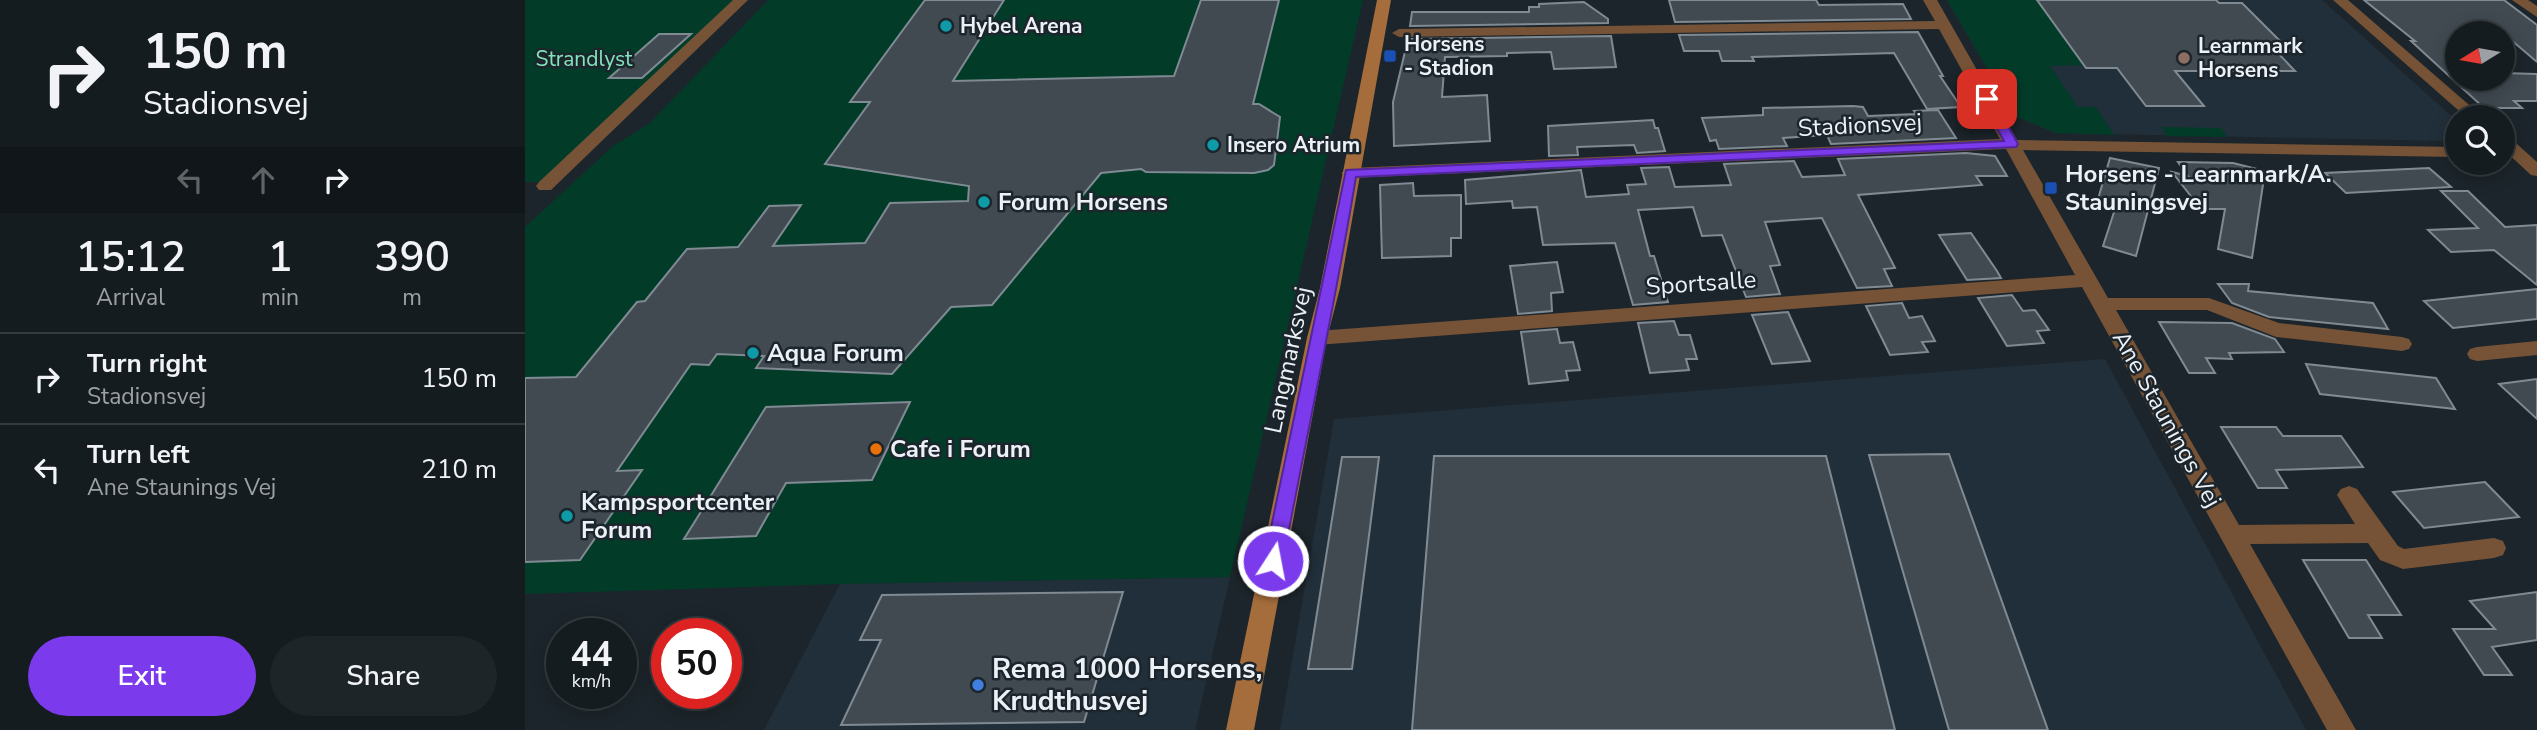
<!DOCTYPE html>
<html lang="en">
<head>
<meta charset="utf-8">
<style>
	:root { --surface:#151c20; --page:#1e2529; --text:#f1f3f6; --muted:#9da1a5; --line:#343a3e; --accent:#7c3aed }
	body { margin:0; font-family:"Nunito Sans",sans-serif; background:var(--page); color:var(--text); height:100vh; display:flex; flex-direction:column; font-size:26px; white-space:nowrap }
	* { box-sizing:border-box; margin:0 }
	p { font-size:23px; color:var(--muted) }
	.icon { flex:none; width:38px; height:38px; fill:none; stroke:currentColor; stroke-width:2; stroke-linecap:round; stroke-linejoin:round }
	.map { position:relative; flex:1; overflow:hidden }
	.panel { display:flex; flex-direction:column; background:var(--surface); width:525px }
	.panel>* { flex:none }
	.top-card { background:#151c20; color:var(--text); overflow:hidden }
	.needle { width:46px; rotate:259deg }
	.buttons { position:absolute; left:1920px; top:21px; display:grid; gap:14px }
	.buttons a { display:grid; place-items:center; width:70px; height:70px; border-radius:50%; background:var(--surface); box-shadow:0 4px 18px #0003,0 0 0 2px var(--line); font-size:35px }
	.speed { position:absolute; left:21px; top:618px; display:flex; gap:14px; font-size:35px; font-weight:700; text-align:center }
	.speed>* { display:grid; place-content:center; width:91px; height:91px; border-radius:50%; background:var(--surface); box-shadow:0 4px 18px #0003,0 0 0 2px var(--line); line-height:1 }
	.speed small { font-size:18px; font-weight:400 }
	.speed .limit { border:10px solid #d22; background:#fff; color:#111 }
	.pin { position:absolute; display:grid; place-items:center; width:60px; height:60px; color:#fff; margin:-30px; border-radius:14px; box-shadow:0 4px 10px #0006 }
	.me { position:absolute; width:77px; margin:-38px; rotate:11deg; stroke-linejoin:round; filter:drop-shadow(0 0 5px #0008) }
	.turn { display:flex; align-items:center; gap:24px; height:147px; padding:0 28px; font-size:32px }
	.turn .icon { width:91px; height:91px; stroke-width:2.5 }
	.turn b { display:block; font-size:49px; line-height:60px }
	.lanes { display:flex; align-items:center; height:66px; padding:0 28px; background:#0003; justify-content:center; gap:35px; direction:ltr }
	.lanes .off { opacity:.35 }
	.eta { display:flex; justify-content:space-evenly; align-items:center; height:119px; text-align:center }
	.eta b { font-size:42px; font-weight:600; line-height:49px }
	.button { display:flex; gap:14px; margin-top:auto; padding:14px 28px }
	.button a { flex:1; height:80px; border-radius:42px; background:var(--accent); color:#fff; font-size:28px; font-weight:600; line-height:80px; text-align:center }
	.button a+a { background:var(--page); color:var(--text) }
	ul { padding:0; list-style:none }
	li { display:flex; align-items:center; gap:21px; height:91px; padding:0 28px; border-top:2px solid var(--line) }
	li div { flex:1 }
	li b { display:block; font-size:26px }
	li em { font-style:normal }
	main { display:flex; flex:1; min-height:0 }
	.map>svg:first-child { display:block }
	.built { fill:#212f3a }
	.green { fill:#023c29 }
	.building { fill:#414a51; stroke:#808a92; stroke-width:2 }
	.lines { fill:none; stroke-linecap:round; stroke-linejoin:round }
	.street { fill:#765336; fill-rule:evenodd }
	.secondary { fill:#a56d3c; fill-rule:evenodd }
	.route { fill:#7c3aed; stroke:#51269a; stroke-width:2 }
	.culture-dot { fill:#0f9aa8; stroke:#1c252b; stroke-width:2.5 }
	.transit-dot { fill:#1a4fb4; stroke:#1c252b; stroke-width:2.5 }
	.education-dot { fill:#8d6e63; stroke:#1c252b; stroke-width:2.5 }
	.food-dot { fill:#e8710a; stroke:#1c252b; stroke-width:2.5 }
	.shop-dot { fill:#3f7fe0; stroke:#1c252b; stroke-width:2.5 }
	.labels { text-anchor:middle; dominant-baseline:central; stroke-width:5; stroke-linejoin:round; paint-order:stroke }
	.far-poi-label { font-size:21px; font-weight:bold; fill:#ebf1f6; stroke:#1c252b; text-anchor:start }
	.far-park-label { font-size:21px; fill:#81e4ba; stroke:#1c252b }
	.street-label { font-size:24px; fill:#ebf1f6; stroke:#1c252b }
	.poi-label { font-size:24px; font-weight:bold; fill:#ebf1f6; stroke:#1c252b; text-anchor:start }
	.near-poi-label { font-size:28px; font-weight:bold; fill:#ebf1f6; stroke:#1c252b; text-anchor:start }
</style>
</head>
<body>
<main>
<section class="panel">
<div class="top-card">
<div class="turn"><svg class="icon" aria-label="right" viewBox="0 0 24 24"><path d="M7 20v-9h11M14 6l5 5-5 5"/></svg><div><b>150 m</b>Stadionsvej</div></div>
<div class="lanes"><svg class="icon off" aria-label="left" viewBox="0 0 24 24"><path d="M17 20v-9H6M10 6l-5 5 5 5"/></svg><svg class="icon off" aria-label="ahead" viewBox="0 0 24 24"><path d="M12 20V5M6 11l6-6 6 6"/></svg><svg class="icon" aria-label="right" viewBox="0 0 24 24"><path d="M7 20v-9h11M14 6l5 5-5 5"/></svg></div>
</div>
<div class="eta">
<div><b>15:12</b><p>Arrival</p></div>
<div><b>1</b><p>min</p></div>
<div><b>390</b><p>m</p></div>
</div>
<ul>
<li><svg class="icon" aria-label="right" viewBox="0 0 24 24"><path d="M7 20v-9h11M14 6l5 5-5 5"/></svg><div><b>Turn right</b><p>Stadionsvej</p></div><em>150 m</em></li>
<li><svg class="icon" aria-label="left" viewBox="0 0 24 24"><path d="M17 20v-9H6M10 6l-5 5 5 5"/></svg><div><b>Turn left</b><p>Ane Staunings Vej</p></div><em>210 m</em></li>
</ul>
<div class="button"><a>Exit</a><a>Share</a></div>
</section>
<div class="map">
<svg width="2012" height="730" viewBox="0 0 2012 730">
	<rect width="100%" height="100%" fill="#1c252b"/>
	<g class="built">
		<path d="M1422,0H1797L1932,121V134L1925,141L1531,133L1490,116Z"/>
		<path d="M1580,359L1781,730H755L809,419Z"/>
		<path d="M705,577L670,730H239L315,584Z"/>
	</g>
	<g class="green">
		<path d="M0,0H209L16,182H0Z"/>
		<path d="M243,0H838L705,577L315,584L0,594V227L88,146L125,123Z"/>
		<path d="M1422,0H1512L1559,65L1525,66L1553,107H1571L1589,135L1531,133L1490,116Z"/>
		<path d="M1636,127L1696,128L1703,137L1642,136Z"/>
	</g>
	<g class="building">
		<path d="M400,0H479L428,81L649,76L676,0H754L728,104H734L755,117L749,165L743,170L729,173L621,172L616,169L576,173L467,305L426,307L367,374L231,368L239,356L192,354L184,365L166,364L92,471L117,470L55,560L0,562V378L51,377L112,302L120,301L162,249L213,247L244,206L276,205L248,246L340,243L365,203L443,201L444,186L300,164L345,102H325Z"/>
		<path d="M1144,0H1291L1294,5L1378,4L1386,19L1150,22Z"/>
		<path d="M1512,0H1691L1694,3H1717L1765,51H1751L1770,71H1650L1679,106H1621L1592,68H1561Z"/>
		<path d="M1839,0H1979L2012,25V62L1978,33H1932V79H1978V73L2012,74V101H1989L1997,108H1959L1886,41H1890Z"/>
		<path d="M1059,2L1083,19V23L885,26L887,12H1004V7H1014V4Z"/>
		<path d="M1393,32L1418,76H1415L1436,107L1402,109L1369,53L1227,57L1229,61H1197L1194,51H1159L1154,35Z"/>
		<path d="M134,34H166L117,78H84Z"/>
		<path d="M1086,36L1091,67L1029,69L1026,52L982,53V56L920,57L917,97L962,95L965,141L869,146L868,102L883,39Z"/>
		<path d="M1328,106L1338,107L1343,116L1391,114L1389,111L1413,110L1431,138L1306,144L1302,135L1258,138L1262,146L1194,149L1191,140L1185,141L1177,118L1238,115V108Z"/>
		<path d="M1128,120L1130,128H1133L1140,151L1112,153L1109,145L1052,147L1053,155L1024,156L1023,126Z"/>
		<path d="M1441,153L1470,156L1482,176H1451L1457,185L1333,195L1370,268L1359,269L1367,286L1332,288L1297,218L1240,222L1255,265L1245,266L1255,294L1221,297L1197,235L1177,236L1168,207L1113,210L1125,256H1129L1143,302L1108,305L1090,243L1018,245L1012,207L988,208L987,201L941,204L940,180L1056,170L1061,197L1104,194L1102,185L1121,184L1116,168L1144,167L1150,187L1206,185L1199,164L1269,161L1277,177L1320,175L1313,159Z"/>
		<path d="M1585,158L1634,168L1611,256L1578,246L1591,206H1571Z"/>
		<path d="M1653,162L1708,163L1740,171L1727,258L1693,249L1700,209H1676L1647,172L1663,176Z"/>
		<path d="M1904,168L1926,187L1821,193L1800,173Z"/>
		<path d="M888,183L889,196L936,195V238H926V256L857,258L855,185Z"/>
		<path d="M1916,191H1943L1980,227L2012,225V285L1969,250L1926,252L1903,230L1953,228Z"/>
		<path d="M1446,233L1472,271L1476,278L1442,280L1414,235Z"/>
		<path d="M1032,262L1038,292L1026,293L1027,311L993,314L985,266Z"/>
		<path d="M1693,284H1724L1723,291L1848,303L1863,329L1744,317L1707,303Z"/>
		<path d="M2012,289V319L1928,328L1899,301Z"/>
		<path d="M1487,295L1498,311L1510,310L1524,330L1512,331L1519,343L1482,346L1453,298Z"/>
		<path d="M1377,303L1384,318L1397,316L1410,341L1397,342L1403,352L1365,355L1341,306Z"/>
		<path d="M1263,312L1285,361L1247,364L1227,315Z"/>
		<path d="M1149,321L1154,335H1165L1172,359H1161L1164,370L1125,373L1113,323Z"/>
		<path d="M1634,322L1707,323L1750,339L1759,352L1704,353L1707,359L1681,358L1690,373H1664Z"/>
		<path d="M1032,329L1035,343L1048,342L1055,370L1041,371L1043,380L1004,384L996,332Z"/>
		<path d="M1781,364L1911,378L1930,409L1795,394Z"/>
		<path d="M2012,379V419L1974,384Z"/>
		<path d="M385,402L347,480L261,483L231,536L159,539L241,407Z"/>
		<path d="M1696,427H1751L1758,436H1816L1838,467L1751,470L1762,488H1733Z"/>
		<path d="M1424,454L1523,730H1424L1344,455Z"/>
		<path d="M909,456H1301L1370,730H887Z"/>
		<path d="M817,457H854L827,669H783Z"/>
		<path d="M1960,482L1994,517L1899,528L1868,492Z"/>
		<path d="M1778,560H1841L1876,615H1843L1857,638H1824Z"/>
		<path d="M598,592L559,722L316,725L356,640H335L357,595Z"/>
		<path d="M2012,592V640L1967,647L1987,675H1959L1928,629H1970L1945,601Z"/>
	</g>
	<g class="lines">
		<g class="street">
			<path d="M208,0H223L26,190H14L11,186L14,182Z"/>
			<path d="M1398,0H1412L1492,140L1932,147V157L1498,150L1583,298H1684L1754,323L1877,337L1884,339L1887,344L1884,349L1877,351L1751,337L1682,310H1591L1714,525L1830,524L1812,495L1816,489L1824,486L1832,489L1873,546L1879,549L1969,538L1978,541L1981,548L1978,555L1969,558L1878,569L1855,560L1843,543L1725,544L1831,730H1802L1557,287L792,345L785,343L782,338L785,333L792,331L1550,275L1481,149L825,178L816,173L825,168L1475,139L1414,29L874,37L867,33L874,29L1410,21Z"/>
			<path d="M1808,0H1823L1958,117H1941Z"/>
			<path d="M1987,0H2003L2012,6V17Z"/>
			<path d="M1978,136L1984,137L2012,162V176L2006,175L1978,149Z"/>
			<path d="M2012,341V355L1952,361L1945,359L1942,354L1945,349L1952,347Z"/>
		</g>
		<path class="secondary" d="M852,0H866L815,288L802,338L729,730H701L782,338L795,288Z"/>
	</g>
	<path class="route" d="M1462,95L1468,99L1493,144L1491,147L831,177C810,305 782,433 758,561L755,566L748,568L742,566L739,561L821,170L1479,141L1456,99Z"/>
	<g class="culture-dot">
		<circle cx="421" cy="26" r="7"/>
		<circle cx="688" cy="145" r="7"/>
		<circle cx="459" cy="202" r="7"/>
		<circle cx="228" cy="353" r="7"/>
		<circle cx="42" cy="516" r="7"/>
	</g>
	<g class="transit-dot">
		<rect x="858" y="49" width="14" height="14" rx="3.5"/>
		<rect x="1519" y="181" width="14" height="14" rx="3.5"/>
	</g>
	<circle class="education-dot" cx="1659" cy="58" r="7"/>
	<circle class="food-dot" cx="351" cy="449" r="7"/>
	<circle class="shop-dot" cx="453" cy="685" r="7"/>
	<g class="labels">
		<g class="far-poi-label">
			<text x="435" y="26">Hybel Arena</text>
			<text x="879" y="44">Horsens<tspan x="879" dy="24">- Stadion</tspan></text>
			<text x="1673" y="46">Learnmark<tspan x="1673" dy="24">Horsens</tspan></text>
			<text x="702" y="145">Insero Atrium</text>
		</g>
		<g class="far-park-label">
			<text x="59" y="59">Strandlyst</text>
		</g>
		<g class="street-label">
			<text transform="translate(1335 125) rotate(-3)">Stadionsvej</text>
			<text transform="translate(1176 283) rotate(-4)">Sportsalle</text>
			<text transform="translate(763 360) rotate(-78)">Langmarksvej</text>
			<text transform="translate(1642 419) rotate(61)">Ane Staunings Vej</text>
		</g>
		<g class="poi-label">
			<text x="1540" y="174">Horsens - Learnmark/A.<tspan x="1540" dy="28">Stauningsvej</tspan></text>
			<text x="473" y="202">Forum Horsens</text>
			<text x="242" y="353">Aqua Forum</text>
			<text x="365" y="449">Cafe i Forum</text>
			<text x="56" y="502">Kampsportcenter<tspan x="56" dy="28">Forum</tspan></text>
		</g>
		<g class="near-poi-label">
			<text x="467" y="669">Rema 1000 Horsens,<tspan x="467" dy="32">Krudthusvej</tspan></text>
		</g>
	</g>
</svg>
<div class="buttons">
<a><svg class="needle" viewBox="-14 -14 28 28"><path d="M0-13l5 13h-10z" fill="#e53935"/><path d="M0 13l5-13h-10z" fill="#9da1a5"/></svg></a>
<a><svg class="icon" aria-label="search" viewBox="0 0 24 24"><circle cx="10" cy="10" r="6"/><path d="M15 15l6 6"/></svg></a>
</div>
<div class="speed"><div>44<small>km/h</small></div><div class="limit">50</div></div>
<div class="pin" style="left:1462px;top:99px;background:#d93025"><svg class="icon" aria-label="arrive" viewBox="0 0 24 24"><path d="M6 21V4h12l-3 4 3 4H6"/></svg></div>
<svg class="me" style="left:748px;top:561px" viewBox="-20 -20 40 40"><circle r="17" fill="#7c3aed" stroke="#fff" stroke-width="3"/><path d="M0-11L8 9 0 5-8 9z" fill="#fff"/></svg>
</div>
</main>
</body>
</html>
